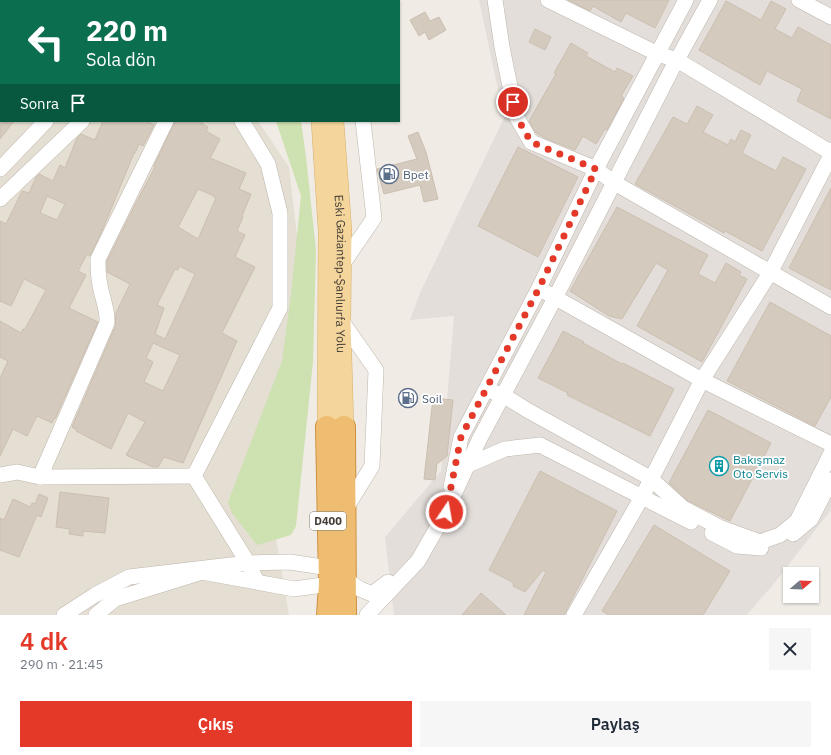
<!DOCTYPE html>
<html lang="tr">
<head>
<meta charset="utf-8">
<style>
	:root { --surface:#fff; --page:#f6f6f7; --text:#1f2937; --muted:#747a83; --accent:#e43928 }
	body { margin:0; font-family:"IBM Plex Sans",sans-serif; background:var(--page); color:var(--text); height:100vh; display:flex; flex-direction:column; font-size:15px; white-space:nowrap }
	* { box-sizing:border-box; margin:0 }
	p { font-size:13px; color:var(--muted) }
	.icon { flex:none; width:22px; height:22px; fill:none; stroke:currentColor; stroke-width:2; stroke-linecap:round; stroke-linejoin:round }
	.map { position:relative; height:615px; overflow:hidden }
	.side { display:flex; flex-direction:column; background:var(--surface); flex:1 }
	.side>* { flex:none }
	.guide { position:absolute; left:0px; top:0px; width:400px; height:122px; box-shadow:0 1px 3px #0004; background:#0b6e4f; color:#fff; overflow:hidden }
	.needle { width:26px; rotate:71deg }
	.tools { position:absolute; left:783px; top:567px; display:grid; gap:8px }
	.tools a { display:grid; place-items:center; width:36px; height:36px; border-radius:0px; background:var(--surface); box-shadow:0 1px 3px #0004; font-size:20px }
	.pin { position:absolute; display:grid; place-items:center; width:34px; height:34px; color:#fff; margin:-17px; border:2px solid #fff; border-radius:50%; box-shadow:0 1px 4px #0007 }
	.me { position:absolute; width:44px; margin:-22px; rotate:12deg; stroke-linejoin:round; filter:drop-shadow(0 0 3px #0008) }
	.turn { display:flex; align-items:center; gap:14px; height:84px; padding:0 20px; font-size:18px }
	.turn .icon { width:52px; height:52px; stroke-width:2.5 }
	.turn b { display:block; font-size:28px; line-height:34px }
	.then { display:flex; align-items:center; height:38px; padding:0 20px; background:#0003; gap:8px; font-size:15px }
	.round { display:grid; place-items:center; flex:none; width:42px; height:42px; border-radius:0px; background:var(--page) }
	.headline { display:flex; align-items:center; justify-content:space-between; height:68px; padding:0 20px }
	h1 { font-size:24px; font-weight:600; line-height:30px; color:var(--accent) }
	.primary-button { display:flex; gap:8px; margin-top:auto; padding:8px 20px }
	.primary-button a { flex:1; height:46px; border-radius:0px; background:var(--accent); color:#fff; font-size:16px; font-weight:600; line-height:46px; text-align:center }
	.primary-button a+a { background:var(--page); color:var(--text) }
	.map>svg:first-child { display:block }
	.residential { fill:#e4ded3 }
	.industrial { fill:#e3deda }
	.green { fill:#cee1b1 }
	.building { fill:#d4cabe; stroke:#cbbfb0; fill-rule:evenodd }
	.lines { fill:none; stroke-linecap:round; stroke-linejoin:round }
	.minor-casing { stroke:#beb6ac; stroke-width:16 }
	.major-casing { stroke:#d7b06d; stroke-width:20 }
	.highway-casing { stroke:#cd9143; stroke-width:24 }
	.minor { stroke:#fff; stroke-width:15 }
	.major { stroke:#f4d59b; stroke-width:19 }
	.highway { stroke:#efbd71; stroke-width:22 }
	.route { stroke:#e43928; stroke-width:7; stroke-dasharray:0 12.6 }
	.labels { text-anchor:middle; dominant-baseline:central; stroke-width:3.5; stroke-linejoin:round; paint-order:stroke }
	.shield { fill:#fff; stroke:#7b7672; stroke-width:1 }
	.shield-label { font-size:11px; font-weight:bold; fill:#423c35 }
	.service-label { font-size:12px; fill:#4e5e75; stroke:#fff; text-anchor:start }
	.street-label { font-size:12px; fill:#423c35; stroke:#fff }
	.culture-label { font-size:12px; fill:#0d838f; stroke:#fff; text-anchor:start }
</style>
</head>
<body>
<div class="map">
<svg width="831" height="615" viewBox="0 0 831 615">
	<rect width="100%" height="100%" fill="#f0ece5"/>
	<path class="residential" d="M0,0L190,1H1V121H258L289,167L308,330L268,491L289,615H0Z"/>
	<path class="industrial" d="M479,0H831V510L776,581L747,615H394L385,537L441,471L454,316L410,320L420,293L504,118Z"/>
	<g class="green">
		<rect x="178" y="0" width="105" height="1"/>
		<path d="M276,121H301L306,157L316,250L313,362L296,526L291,535L257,545L232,513L228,502L282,361L291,295L301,196Z"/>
	</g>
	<g class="building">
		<path d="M568,0H669L655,28L626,13L621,22L593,6L590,11Z"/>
		<path d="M726,1L761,20L771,1L786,9L775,29L792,38L798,27L831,45V119L797,101L802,89L767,71L760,85L699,50Z"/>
		<path d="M425,12L430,21L439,17L446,30L429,40L425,32L419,36L410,20Z"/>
		<path d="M535,29L551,37L545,50L529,42Z"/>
		<path d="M571,43L588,53L586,56L615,72L617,68L633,76L621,96L624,98L607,130L605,129L596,144L583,136L575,150L547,139L536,133L529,121L556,74L554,73Z"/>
		<path d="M697,106L713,115L703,132L728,145L731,139L735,142L741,130L751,135L742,153L776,171L783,157L806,169L762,251L725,231L724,233L635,184L673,117L687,124Z"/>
		<path d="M0,121H14L0,139Z"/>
		<path d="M103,121H146L154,125L143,146L139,144L135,153H134L102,231L90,256L87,254L78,271L86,275L69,308L98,322L55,419L54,418L52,423L37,416L27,436L13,429L0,456V378L8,361L0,357V321L21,333L23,329H25L46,290L24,279L11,306L0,301V221L6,224L22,191L29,193L36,177L39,174L53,181L60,165L65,168L77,138L81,134L95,140ZM47,196L65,204L57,220L40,213Z"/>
		<path d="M175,121H203L202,124L208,127L206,131L220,139L210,158L246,173L239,189L251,194L242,216L243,217L237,231L245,235L235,257L255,267L222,333L237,341L183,463L164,457L158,467H153L126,455L145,422L128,413L111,449L76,431L77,430L72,427L115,327L116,313L130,284L107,272V261L136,203L155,167L154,166ZM198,189L214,196V197L216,198L198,239L178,227ZM179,266L195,274L165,339L155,334L164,308L157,305L175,269L178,270ZM153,343L180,355L163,391L144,382L153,362L146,358Z"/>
		<path d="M418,132L426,152L438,199L424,202L420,185L384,194L377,169L417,159L408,136Z"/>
		<path d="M518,147L578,177L538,257L478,226Z"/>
		<path d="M831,188V290L789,268Z"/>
		<path d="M617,207L708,255L698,274L715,283L726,263L741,272L739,275L747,279L702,362L637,326L668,270L656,263L622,319L609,316L570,291Z"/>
		<path d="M770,302L831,336V397L815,426L727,381Z"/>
		<path d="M563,331L584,342L583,343L622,364L623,363L674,389L650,436L567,395L568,393L538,378Z"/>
		<path d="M433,398L453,400L447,456L437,464L435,480L424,479Z"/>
		<path d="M708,410L771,443L730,521L688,501L669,483Z"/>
		<path d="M540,471L617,511L564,615H524L546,572L543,570L525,592L513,586L514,583L489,570Z"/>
		<path d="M60,492L109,498L105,533L83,531V536L69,534L70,529L56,527Z"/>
		<path d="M39,494L48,498L41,517L37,515L19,557L0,550V518L4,520L13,499L30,507L32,503L35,504Z"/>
		<path d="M654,525L730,571L703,615H609L602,611Z"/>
		<path d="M481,593L506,615H462Z"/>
	</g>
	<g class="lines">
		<g class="minor-casing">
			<g id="minor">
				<path d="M495,0L502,47L516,116L531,142L596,169L613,182L831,307"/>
				<path d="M548,0L658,54L677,60L830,152"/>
				<path d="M799,0L831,17"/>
				<path d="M100,1V0"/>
				<path d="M165,1V0"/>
				<path d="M0,60L1,58"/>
				<path d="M242,121L268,164L280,213V308L194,476L248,563L257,582"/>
				<path d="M0,169L46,121"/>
				<path d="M0,199L82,121"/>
				<path d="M342,265L374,218L363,121"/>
				<path d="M547,293L702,380L831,444"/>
				<path d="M341,320L376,370L372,466L345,510"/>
				<path d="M493,392L503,395L527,410L650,478L683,508L719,527L760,542L780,535L797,521L831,453"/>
				<path d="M468,465L505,449L540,445L691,522"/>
				<path d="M0,475L17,472L40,477L194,476"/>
				<path d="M40,477L107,323C108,310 102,298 100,285C98,276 98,268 98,259L166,121"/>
				<path d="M451,487L461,437L539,288L596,169L686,0"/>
				<path d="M712,533L737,546L761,548"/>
				<path d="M793,534L811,519L831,480"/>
				<path d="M64,615L95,595L129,577L248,563L290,562L329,568L360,589L372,594L388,582"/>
				<path d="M96,615L115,599L202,572L294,589L330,584L339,581"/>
				<path d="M367,615L418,561L446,512L479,440L555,298L672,69L710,0"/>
				<path d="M574,615L642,497L702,380L770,273L829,159L831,150"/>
			</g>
		</g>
		<g class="major-casing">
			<g id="major">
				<path d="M306,0V1"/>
				<path d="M320,0V1"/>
				<path d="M321,121L328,231L327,427"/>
				<path id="s1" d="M334,121L342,230L341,320L344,427"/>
			</g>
		</g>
		<g class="highway-casing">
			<g id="highway">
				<path d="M327,427L330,584L328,615"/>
				<path d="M344,427L345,615"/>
			</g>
		</g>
		<use href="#minor" class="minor"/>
		<use href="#major" class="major"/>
		<use href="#highway" class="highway"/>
	</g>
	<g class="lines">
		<path class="route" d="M446,512L461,437L539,288L596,169L531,142L516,116L513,102"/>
	</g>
	<defs>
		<g id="fuel-ring" transform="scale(1)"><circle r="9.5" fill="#fff" stroke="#5c6f8a" stroke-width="1.5"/><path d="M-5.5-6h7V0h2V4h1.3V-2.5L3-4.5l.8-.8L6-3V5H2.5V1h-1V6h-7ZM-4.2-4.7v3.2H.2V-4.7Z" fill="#5c6f8a"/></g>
		<g id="building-ring" transform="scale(1)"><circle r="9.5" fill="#fff" stroke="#0f9aa8" stroke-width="1.5"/><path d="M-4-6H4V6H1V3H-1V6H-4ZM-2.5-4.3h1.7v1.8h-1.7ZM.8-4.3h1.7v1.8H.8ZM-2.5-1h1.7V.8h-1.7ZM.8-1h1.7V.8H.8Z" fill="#0f9aa8"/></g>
	</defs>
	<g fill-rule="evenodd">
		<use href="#fuel-ring" x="389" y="174"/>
		<use href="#fuel-ring" x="408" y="398"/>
		<use href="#building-ring" x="719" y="466"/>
	</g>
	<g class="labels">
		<rect class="shield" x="310" y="512" width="36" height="18" rx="3"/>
		<g class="shield-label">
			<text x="328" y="521">D400</text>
		</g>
		<g class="service-label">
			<text x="403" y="174">Bpet</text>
			<text x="422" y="398">Soil</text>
		</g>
		<g class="street-label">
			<text stroke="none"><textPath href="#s1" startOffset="153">Eski Gaziantep-Şanlıurfa Yolu</textPath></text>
		</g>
		<g class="culture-label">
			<text x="733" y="459">Bakışmaz<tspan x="733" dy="14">Oto Servis</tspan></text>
		</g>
	</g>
</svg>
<div class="tools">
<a><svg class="needle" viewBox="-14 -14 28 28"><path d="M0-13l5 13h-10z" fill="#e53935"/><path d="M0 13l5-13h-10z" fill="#747a83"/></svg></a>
</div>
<div class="pin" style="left:513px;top:102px;background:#d93025"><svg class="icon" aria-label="arrive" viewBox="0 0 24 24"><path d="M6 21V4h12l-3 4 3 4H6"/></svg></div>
<svg class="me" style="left:446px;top:512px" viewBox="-20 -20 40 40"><circle r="17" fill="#e43928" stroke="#fff" stroke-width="3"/><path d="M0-11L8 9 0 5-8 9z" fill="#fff"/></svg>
<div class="guide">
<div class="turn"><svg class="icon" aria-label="left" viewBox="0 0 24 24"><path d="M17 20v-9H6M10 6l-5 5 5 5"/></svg><div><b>220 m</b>Sola dön</div></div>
<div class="then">Sonra<svg class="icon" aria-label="arrive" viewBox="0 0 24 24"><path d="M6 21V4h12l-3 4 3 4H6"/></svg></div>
</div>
</div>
<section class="side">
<div class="headline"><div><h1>4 dk</h1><p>290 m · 21:45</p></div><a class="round"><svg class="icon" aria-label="close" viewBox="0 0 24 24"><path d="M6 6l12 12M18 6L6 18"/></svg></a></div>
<div class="primary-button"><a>Çıkış</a><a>Paylaş</a></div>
</section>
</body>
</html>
